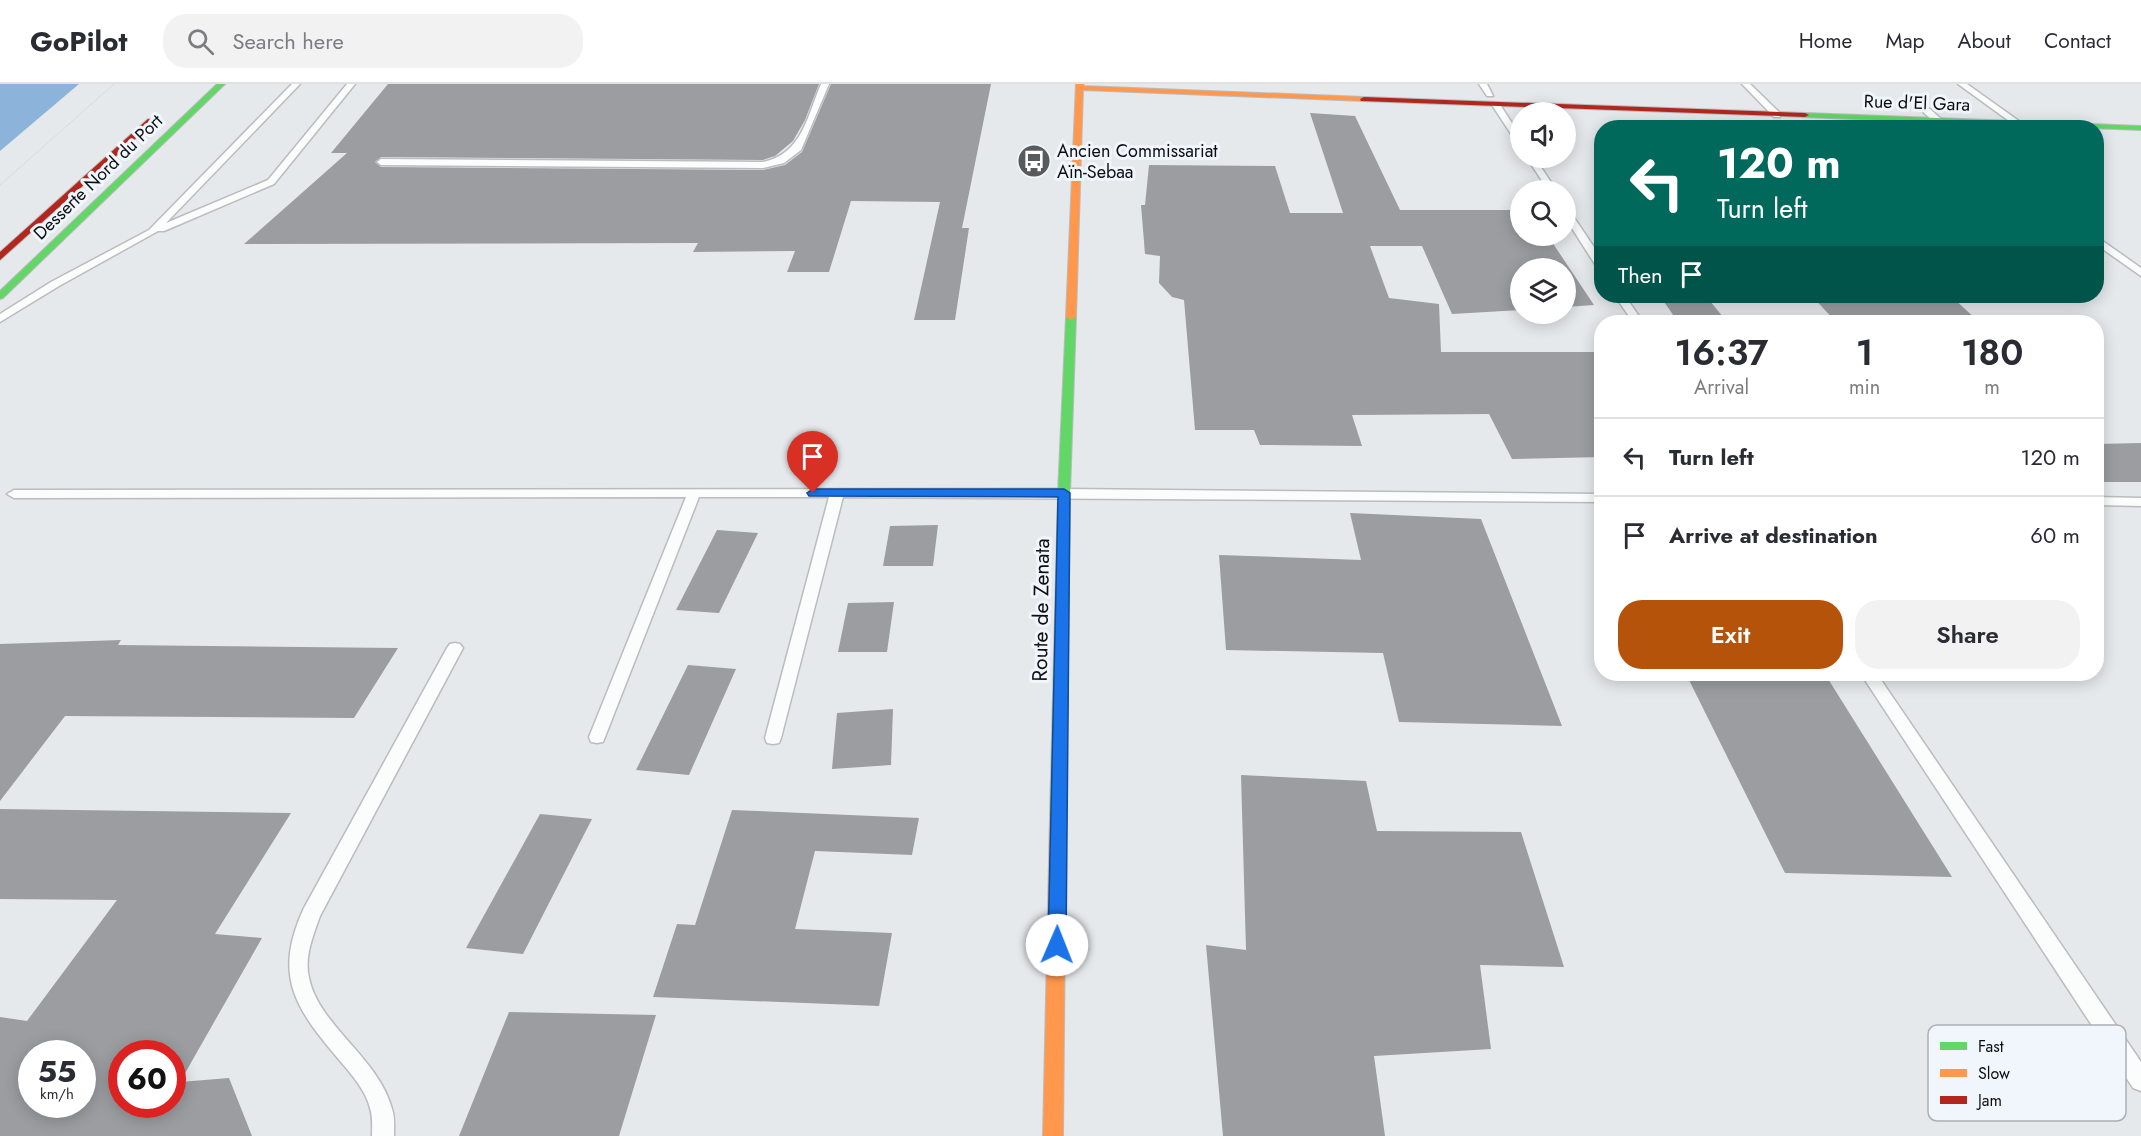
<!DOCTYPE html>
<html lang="en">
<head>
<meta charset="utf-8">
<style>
	:root { --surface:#fff; --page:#f2f2f3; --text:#2b2b33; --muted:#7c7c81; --line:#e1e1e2; --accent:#b45309 }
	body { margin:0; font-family:Jost,sans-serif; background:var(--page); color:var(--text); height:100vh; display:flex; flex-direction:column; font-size:22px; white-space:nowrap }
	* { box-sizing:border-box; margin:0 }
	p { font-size:20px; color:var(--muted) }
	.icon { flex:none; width:33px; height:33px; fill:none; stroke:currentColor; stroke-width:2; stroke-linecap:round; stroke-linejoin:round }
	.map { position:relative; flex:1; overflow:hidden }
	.drawer { position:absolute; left:1594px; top:231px; width:510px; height:366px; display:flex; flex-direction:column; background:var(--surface); border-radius:24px; box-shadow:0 3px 15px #0003 }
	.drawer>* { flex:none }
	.guide { position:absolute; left:1594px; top:36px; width:510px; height:183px; border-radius:24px; box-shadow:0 3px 15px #0003; background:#00695c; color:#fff; overflow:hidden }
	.fabs { position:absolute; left:1510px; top:18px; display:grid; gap:12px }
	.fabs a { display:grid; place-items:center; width:66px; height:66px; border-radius:50%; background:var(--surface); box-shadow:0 3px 15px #0003; font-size:30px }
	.speed { position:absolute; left:18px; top:956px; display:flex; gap:12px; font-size:30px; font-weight:700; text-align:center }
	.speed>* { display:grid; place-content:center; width:78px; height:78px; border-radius:50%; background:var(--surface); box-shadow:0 3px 15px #0003; line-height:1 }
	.speed small { font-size:15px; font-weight:400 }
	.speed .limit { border:9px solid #d22; background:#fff; color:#111 }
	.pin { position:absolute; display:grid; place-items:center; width:51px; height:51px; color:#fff; margin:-62px -26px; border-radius:50% 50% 50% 0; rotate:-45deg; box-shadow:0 0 6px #0007 }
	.pin .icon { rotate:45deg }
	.me { position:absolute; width:66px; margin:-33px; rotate:1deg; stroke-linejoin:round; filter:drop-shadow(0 0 4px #0008) }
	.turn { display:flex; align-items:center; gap:21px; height:126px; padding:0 24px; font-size:27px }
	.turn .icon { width:78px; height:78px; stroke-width:2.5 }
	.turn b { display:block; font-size:42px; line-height:51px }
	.then { display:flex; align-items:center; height:57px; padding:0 24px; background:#0003; gap:12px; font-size:22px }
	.eta { display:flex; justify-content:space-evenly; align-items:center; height:102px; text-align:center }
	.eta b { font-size:36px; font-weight:600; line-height:42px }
	.action { display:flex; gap:12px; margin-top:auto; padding:12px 24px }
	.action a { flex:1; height:69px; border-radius:24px; background:var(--accent); color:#fff; font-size:24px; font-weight:600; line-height:69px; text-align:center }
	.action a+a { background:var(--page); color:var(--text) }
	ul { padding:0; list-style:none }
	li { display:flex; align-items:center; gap:18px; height:78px; padding:0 24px; border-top:2px solid var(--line) }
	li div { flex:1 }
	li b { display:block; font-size:22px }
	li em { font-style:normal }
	header { display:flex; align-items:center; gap:36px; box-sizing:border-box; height:84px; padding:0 30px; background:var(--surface); border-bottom:2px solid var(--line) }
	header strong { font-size:28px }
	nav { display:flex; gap:33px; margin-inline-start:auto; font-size:21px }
	.search { width:420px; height:54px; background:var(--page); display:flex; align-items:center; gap:15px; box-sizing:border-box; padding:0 21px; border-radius:24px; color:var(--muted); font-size:22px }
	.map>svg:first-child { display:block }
	.water { fill:#8cb4da }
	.pier { fill:#e6e9ec }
	.building { fill:#9b9da0; fill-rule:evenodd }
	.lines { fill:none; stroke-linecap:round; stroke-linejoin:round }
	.lane-casing { stroke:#babcbe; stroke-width:3 }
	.fast-casing { stroke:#babcbe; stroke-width:2 }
	.slow-casing { stroke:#babcbe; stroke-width:2 }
	.jam-casing { stroke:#babcbe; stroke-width:2 }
	.lane { fill:#fbfcfc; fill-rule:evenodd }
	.fast { fill:#63d668; fill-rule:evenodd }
	.slow { fill:#ff974d; fill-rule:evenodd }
	.jam { fill:#b3261e; fill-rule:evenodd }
	.route { fill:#1a73e8; stroke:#114b97; stroke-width:1.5 }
	.labels { text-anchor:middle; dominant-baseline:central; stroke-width:6; stroke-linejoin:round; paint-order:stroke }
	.far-street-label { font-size:18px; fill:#0c0e10; stroke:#f0f6fc }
	.far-poi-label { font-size:18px; fill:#0c0e10; stroke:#f0f6fc; text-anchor:start }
	.street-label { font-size:21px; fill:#0c0e10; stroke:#f0f6fc }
	.key { fill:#f0f6fc; stroke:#acb0b5; stroke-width:1.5 }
	.key-label { font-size:16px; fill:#0c0e10 }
</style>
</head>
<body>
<header>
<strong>GoPilot</strong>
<div class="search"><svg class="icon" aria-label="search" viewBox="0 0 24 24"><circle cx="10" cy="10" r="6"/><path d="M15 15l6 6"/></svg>Search here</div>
<nav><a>Home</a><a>Map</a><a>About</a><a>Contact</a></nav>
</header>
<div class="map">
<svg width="2141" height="1052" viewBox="0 0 2141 1052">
	<rect width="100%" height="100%" fill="#e6e9ec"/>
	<path class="water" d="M0,0H114L0,101Z"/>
	<path class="pier" d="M79,0H114L0,101V67Z"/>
	<g class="building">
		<path d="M388,0H819L805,36L793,57L775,72L763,76L381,73L375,78L381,83L763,86L785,81L802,68L831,0H991L962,144H969L955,236H914L940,118L851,117L829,188H787L795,167L693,168L698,159L244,160L347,69H331Z"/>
		<path d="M1310,29L1355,32L1400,126H1521V152H1548L1594,221L1566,223V184H1521V226L1452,230L1422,162H1370L1389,214L1439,220L1441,268H1602V373L1512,375L1489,330L1352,331L1362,362L1260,361L1254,346H1195L1184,216L1172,213L1159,199L1160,172L1145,170L1141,121H1145L1149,81L1275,82L1290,129H1343Z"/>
		<path d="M1660,212H1706L1727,238H1678Z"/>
		<path d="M1812,212H1951L1979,238H1836Z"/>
		<path d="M2141,359V398H2097V360Z"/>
		<path d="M1350,429L1481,435L1562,642L1399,638L1383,569L1226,566L1219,471L1361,476Z"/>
		<path d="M938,441L933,482H883L890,442Z"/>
		<path d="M717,446L758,449L719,529L676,526Z"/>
		<path d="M894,518L887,568H838L848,519Z"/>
		<path d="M121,556L118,561L398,564L354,634L65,632L0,717V560Z"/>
		<path d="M688,581L736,585L689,691L636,686Z"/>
		<path d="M1686,590H1825L1952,793L1785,789Z"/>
		<path d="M893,625L891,681L832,685L837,629Z"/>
		<path d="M1241,691L1366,697L1377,747L1521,748L1564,883L1480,881L1491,965L1374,972L1385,1052H1223L1206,861L1246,866Z"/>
		<path d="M0,725L291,729L215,850L262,854L180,998L229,994L252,1052H0V933L27,937L117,816L0,815ZM32,969H82V1020H32ZM122,969H172V1020H122Z"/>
		<path d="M732,726L919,734L912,771L815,767L795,845L892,849L879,922L653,913L677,840L695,841Z"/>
		<path d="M540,730L592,735L523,870L466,864Z"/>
		<path d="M509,928L656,931L619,1052H459Z"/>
	</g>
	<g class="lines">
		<g class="lane-casing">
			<g id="lane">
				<path d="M292,0H300L166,139L268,96L347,0H355L274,100L164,147H158L59,202L0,238V230L51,198L149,146Z"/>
				<path d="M821,0H829L801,66L784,79L763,84L381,81L377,78L381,75L763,78C802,70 807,33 821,0Z"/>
				<path d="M1479,0H1487L1493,12H1487Z"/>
				<path d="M1742,0H1750L1780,29V33H1774Z"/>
				<path d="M1958,0H1967L2023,40L2016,42Z"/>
				<path d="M1493,19H1499L1521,53V62L1517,59L1492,21Z"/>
				<path d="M1924,25H1930L1951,44H1941L1924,29Z"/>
				<path d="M1527,74H1535L1556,106H1548Z"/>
				<path d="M1566,125L1569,126L1602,175V186L1598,185L1566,135Z"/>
				<path d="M2097,153L2141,184V192L2097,161Z"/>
				<path d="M1615,212H1625L1643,238H1633Z"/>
				<path d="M1064,405L1602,410V418L843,413L781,654L779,659L773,660L767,659L765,654L829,413H699L605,653L603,658L597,659L591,658L589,653L686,413L14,414L7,410L14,406Z"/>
				<path d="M2097,413L2141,414V422L2097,421Z"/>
				<path d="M455,559L460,560L463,564L320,832C313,852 304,873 309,894C319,942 378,973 392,1025C395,1033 394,1043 394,1052H372C372,1043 373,1033 370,1024C366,1007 352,991 341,978C296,925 272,893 304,824L447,564L450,560Z"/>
				<path d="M1861,590H1877L2141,978V1007L2133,1004Z"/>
			</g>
		</g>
		<g class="fast-casing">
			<g id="fast">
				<path d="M217,0H225L3,214L0,215V207Z"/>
				<path d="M1805,29L2141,42V46L1802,33V29Z"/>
				<path d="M1071,230L1076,233L1070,409L1066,732L1064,737L1058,738L1052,737L1050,732L1058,409L1066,233Z"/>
			</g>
		</g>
		<g class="slow-casing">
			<g id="slow">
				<path d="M1076,0H1084L1083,2L1364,13L1368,15L1364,17L1083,6L1076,233L1071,236L1066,233Z"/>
				<path d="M1058,726L1064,727L1066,732L1063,1052H1043L1050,732L1052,727Z"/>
			</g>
		</g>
		<g class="jam-casing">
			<g id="jam">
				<path d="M1364,13L1805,29L1809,31L1805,33L1361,17L1360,15Z"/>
				<path d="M148,35L155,37L0,176V168Z"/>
			</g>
		</g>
		<use href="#lane" class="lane"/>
		<use href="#fast" class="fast"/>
		<use href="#slow" class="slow"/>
		<use href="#jam" class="jam"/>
	</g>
	<path class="route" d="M813,405H1064L1070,409L1066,861L1063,867L1057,869L1050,867L1048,861L1058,413L809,412L807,409Z"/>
	<defs>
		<g id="bus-disc" transform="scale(1.725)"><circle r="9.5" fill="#585b5d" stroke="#f0f6fc"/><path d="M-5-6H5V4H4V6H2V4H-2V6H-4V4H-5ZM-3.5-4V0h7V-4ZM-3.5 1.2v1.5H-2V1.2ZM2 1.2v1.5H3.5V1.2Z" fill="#fff"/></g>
	</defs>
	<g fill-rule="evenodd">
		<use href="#bus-disc" x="1034" y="77"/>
	</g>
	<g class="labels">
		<g class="far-street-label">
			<text transform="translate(1917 19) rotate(2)">Rue d'El Gara</text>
			<text transform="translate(98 93) rotate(-44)">Desserte Nord du Port</text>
		</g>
		<g class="far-poi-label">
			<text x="1057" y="67">Ancien Commissariat<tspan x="1057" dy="21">Aïn-Sebaa</tspan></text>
		</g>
		<g class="street-label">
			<text transform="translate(1041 526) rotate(-89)">Route de Zenata</text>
		</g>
	</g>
	<rect x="1928" y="941" width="198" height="96" rx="9" class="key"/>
	<rect x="1940" y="958" width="27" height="8" fill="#63d668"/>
	<rect x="1940" y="985" width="27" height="8" fill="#ff974d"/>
	<rect x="1940" y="1012" width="27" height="8" fill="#b3261e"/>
	<g class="key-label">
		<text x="1978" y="968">Fast</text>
		<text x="1978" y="995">Slow</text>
		<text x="1978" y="1022">Jam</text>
	</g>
</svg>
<div class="fabs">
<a><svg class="icon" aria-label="sound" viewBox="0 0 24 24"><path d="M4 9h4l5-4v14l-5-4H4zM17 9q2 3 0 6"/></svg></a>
<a><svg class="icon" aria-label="search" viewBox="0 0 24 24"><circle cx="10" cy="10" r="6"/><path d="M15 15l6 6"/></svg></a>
<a><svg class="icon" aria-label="layers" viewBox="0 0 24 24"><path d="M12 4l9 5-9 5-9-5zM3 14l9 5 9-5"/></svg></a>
</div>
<div class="speed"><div>55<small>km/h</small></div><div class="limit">60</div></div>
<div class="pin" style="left:813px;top:409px;background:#d93025"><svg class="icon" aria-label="arrive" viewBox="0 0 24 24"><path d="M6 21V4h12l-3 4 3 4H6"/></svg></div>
<svg class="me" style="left:1057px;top:861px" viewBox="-20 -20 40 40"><circle r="19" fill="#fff"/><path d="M0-13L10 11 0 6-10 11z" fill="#1a73e8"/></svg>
<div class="guide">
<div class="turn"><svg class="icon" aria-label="left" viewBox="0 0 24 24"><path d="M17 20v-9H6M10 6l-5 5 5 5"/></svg><div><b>120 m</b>Turn left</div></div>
<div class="then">Then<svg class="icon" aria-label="arrive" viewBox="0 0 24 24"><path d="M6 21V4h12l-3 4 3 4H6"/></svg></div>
</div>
<section class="drawer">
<div class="eta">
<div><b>16:37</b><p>Arrival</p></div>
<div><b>1</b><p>min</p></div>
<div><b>180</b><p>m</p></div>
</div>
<ul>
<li><svg class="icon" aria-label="left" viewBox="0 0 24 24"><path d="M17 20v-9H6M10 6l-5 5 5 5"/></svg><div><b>Turn left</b></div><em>120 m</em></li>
<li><svg class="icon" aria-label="arrive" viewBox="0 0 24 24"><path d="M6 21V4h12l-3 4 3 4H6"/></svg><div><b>Arrive at destination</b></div><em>60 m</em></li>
</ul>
<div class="action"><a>Exit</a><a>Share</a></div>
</section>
</div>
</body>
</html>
